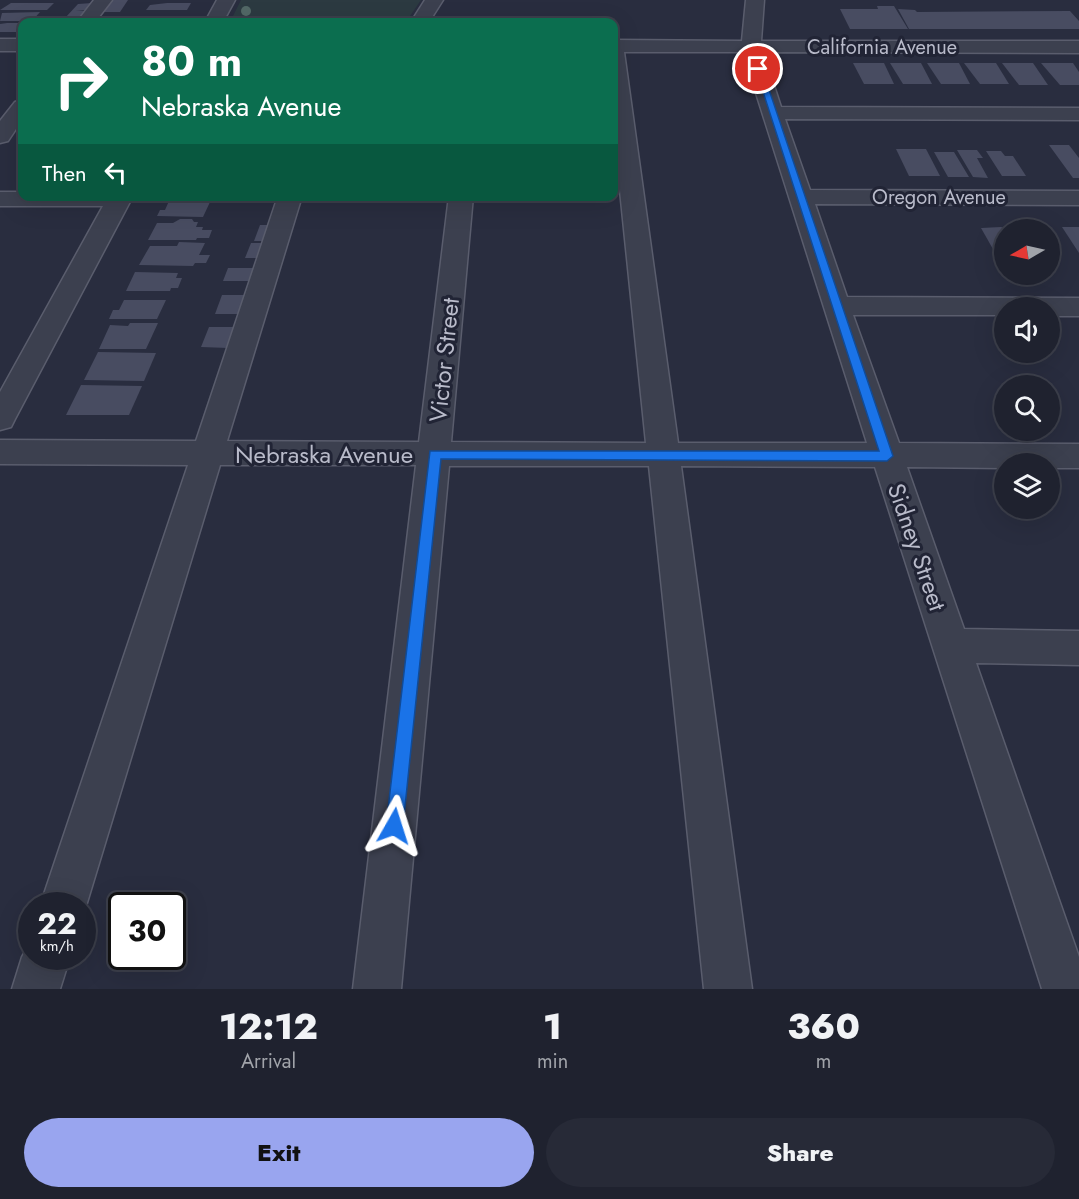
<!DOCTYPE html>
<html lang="en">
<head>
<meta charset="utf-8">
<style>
	:root { --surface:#1f222f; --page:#272a37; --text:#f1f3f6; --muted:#a1a4aa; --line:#3c3f4b; --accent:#99a5ef }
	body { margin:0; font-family:Jost,sans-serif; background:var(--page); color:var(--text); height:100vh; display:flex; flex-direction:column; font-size:22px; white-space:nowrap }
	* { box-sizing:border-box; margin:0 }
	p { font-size:20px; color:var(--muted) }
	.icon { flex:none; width:33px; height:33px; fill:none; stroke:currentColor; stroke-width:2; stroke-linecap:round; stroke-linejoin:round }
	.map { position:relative; height:989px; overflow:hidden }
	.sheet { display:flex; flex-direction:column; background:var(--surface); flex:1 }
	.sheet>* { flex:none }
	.hud { position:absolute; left:18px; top:18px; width:600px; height:183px; border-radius:12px; box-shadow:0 6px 24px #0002,0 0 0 2px var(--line); background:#0b6e4f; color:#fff; overflow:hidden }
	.needle { width:39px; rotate:261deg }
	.controls { position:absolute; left:994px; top:219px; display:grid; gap:12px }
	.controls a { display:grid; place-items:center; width:66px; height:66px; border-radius:50%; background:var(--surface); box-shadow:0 6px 24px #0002,0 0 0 2px var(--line); font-size:30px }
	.speed { position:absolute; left:18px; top:892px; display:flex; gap:12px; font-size:30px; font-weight:700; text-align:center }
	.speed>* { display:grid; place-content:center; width:78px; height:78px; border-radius:50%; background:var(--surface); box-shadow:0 6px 24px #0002,0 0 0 2px var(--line); line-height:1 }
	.speed small { font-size:15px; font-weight:400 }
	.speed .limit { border:3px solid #111; border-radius:9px; background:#fff; color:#111 }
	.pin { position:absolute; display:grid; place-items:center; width:51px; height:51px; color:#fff; margin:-26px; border:3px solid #fff; border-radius:50%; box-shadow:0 2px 6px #0007 }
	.me { position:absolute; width:66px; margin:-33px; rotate:6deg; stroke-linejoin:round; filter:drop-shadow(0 0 4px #0008) }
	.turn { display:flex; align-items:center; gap:21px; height:126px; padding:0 24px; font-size:27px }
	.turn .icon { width:78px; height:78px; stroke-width:2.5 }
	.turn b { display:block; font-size:42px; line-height:51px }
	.then { display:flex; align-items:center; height:57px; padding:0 24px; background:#0003; gap:12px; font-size:22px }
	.eta { display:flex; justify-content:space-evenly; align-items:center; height:102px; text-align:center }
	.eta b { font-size:36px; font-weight:800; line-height:42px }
	.cta { display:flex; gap:12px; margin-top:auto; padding:12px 24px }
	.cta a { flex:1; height:69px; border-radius:36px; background:var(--accent); color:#111; font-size:24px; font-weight:800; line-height:69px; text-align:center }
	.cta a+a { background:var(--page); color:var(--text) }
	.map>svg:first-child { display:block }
	.green { fill:#2c3a41 }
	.building { fill:#484c61 }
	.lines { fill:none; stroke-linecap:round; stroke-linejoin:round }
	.minor-casing { stroke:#5a5d6d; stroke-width:3 }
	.minor { fill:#3c404f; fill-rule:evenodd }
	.tree { fill:#526866 }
	.route { fill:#1a73e8; stroke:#114b97; stroke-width:1.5 }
	.labels { text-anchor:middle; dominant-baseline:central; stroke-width:6; stroke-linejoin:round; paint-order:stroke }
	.far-street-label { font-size:20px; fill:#b9bbca; stroke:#212435 }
	.street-label { font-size:24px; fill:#b9bbca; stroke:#212435 }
</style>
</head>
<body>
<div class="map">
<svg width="1079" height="989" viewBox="0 0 1079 989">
	<rect width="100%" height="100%" fill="#292d3f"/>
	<path class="green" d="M241,0H421L406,22H230Z"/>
	<g class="building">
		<path d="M112,0H128L120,12H103Z"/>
		<path d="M11,3H54L47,10H0Z"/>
		<path d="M92,3L88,10H76L87,11L82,18H65L78,4Z"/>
		<path d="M167,3H191L187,10H146L150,5Z"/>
		<path d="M877,6H894L908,29H850L840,9H878Z"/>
		<path d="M898,9L915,10L917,12L1070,11L1079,21V29H909Z"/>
		<path d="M40,12L32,21H0L2,13Z"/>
		<path d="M164,19H185L187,20L185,22H161Z"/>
		<path d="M7,23H22V32H0V24Z"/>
		<path d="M853,63H884L894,84H864Z"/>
		<path d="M890,63H921L932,84H903Z"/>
		<path d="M927,63H959L970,84H941Z"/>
		<path d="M964,63H996L1009,84H980Z"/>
		<path d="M1002,63H1033L1048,85H1019Z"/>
		<path d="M1041,63H1073L1079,72V85H1060Z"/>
		<path d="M1049,145H1069L1079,158V178H1073Z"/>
		<path d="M896,149H926L940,176H909Z"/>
		<path d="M957,150H977L983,158H977L988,178L973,177Z"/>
		<path d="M986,151H1001L1005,156H1013L1026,176H1002Z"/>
		<path d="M934,152H954L969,177H948Z"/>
		<path d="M169,201L210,202L203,217L157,216L160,210H165Z"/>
		<path d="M180,219H192L194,222H198L196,227H203L202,230H212L209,238H197L196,240H148L157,223H173Z"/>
		<path d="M260,225H273L267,241H254Z"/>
		<path d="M1001,227L1005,228V265H1002L981,228Z"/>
		<path d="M1062,227H1079V253Z"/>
		<path d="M179,242L205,243L199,255H210L206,263H195L193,266L139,265L150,246H177Z"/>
		<path d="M251,243H267L261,258H245Z"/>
		<path d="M228,268H256L251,281H223Z"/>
		<path d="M135,272L178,273L176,278H182L178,288H171L170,291H126Z"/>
		<path d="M222,295H248L241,314H215Z"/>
		<path d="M124,300H166L157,319H109L113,310H119Z"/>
		<path d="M130,323H158L146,349H99L110,325L128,326Z"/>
		<path d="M209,327H235L228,348L201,347Z"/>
		<path d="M98,352L156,353L144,381L84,380Z"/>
		<path d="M81,385L142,386L129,415H66Z"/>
	</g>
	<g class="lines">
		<g class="minor-casing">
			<g id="minor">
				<path d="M94,0H112L95,22H77Z"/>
				<path d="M217,0H235L223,22H205Z"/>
				<path d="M425,0H443L429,22H411Z"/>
				<path d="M746,0H764L761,41H1079V53L763,52L781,107L1079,108V120L785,119L810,190L1079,191V205L815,204L847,297L1079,298V316H1050V308H1005V315H853L899,443L1079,444V468H1050V464H1005V468L907,467L964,629L1079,631V665L976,663L1079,957V989H1042L875,467L681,466L752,989H704L649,466H449L401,989H353L416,465H220L86,906L82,914V906H40L188,465L0,464V440L196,441L278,196H302L227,441L419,442L449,196H473L451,442L646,443L614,132V40L742,41ZM624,52H743L867,443H678Z"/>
				<rect x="0" y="39" width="22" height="12"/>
				<path d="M22,100V120L8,141L0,143V121L15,102Z"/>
				<path d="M0,192H22V196H133L15,419L11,427L0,430V392L103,206H0Z"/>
				<path d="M32,939V957H70L60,989H12L22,957Z"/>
			</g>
		</g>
		<use href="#minor" class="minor"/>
	</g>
	<circle class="tree" cx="246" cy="11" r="5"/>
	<path class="route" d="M755,67L762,69L893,456L887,461L441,459L403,826L401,833L394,835L388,833L386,826L430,451H879Z"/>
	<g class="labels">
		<g class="far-street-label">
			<text x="882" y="47">California Avenue</text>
			<text x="939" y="197">Oregon Avenue</text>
		</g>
		<g class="street-label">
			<text transform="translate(444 360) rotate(-84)">Victor Street</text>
			<text x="324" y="454">Nebraska Avenue</text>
			<text transform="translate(917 547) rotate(71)">Sidney Street</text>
		</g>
	</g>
</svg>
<div class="controls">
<a><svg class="needle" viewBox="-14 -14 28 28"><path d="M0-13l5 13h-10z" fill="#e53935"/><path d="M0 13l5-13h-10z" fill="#a1a4aa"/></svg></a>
<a><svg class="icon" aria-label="sound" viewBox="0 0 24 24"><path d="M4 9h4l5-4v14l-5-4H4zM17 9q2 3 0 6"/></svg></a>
<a><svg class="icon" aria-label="search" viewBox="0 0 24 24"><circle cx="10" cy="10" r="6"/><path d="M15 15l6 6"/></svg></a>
<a><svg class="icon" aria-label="layers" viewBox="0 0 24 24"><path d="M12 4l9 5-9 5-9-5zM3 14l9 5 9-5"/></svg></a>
</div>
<div class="speed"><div>22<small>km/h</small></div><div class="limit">30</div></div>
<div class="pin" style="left:758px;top:69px;background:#d93025"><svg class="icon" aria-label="arrive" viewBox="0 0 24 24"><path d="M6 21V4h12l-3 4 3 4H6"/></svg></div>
<svg class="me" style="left:394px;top:826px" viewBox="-20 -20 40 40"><path d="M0-17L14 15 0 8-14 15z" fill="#1a73e8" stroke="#fff" stroke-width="4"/></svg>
<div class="hud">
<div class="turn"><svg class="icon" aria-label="right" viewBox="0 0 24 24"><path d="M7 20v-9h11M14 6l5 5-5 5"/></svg><div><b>80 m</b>Nebraska Avenue</div></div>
<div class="then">Then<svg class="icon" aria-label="left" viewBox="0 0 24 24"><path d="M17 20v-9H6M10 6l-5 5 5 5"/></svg></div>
</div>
</div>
<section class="sheet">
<div class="eta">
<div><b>12:12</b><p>Arrival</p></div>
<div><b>1</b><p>min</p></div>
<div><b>360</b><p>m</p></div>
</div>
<div class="cta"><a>Exit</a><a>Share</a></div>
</section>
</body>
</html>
